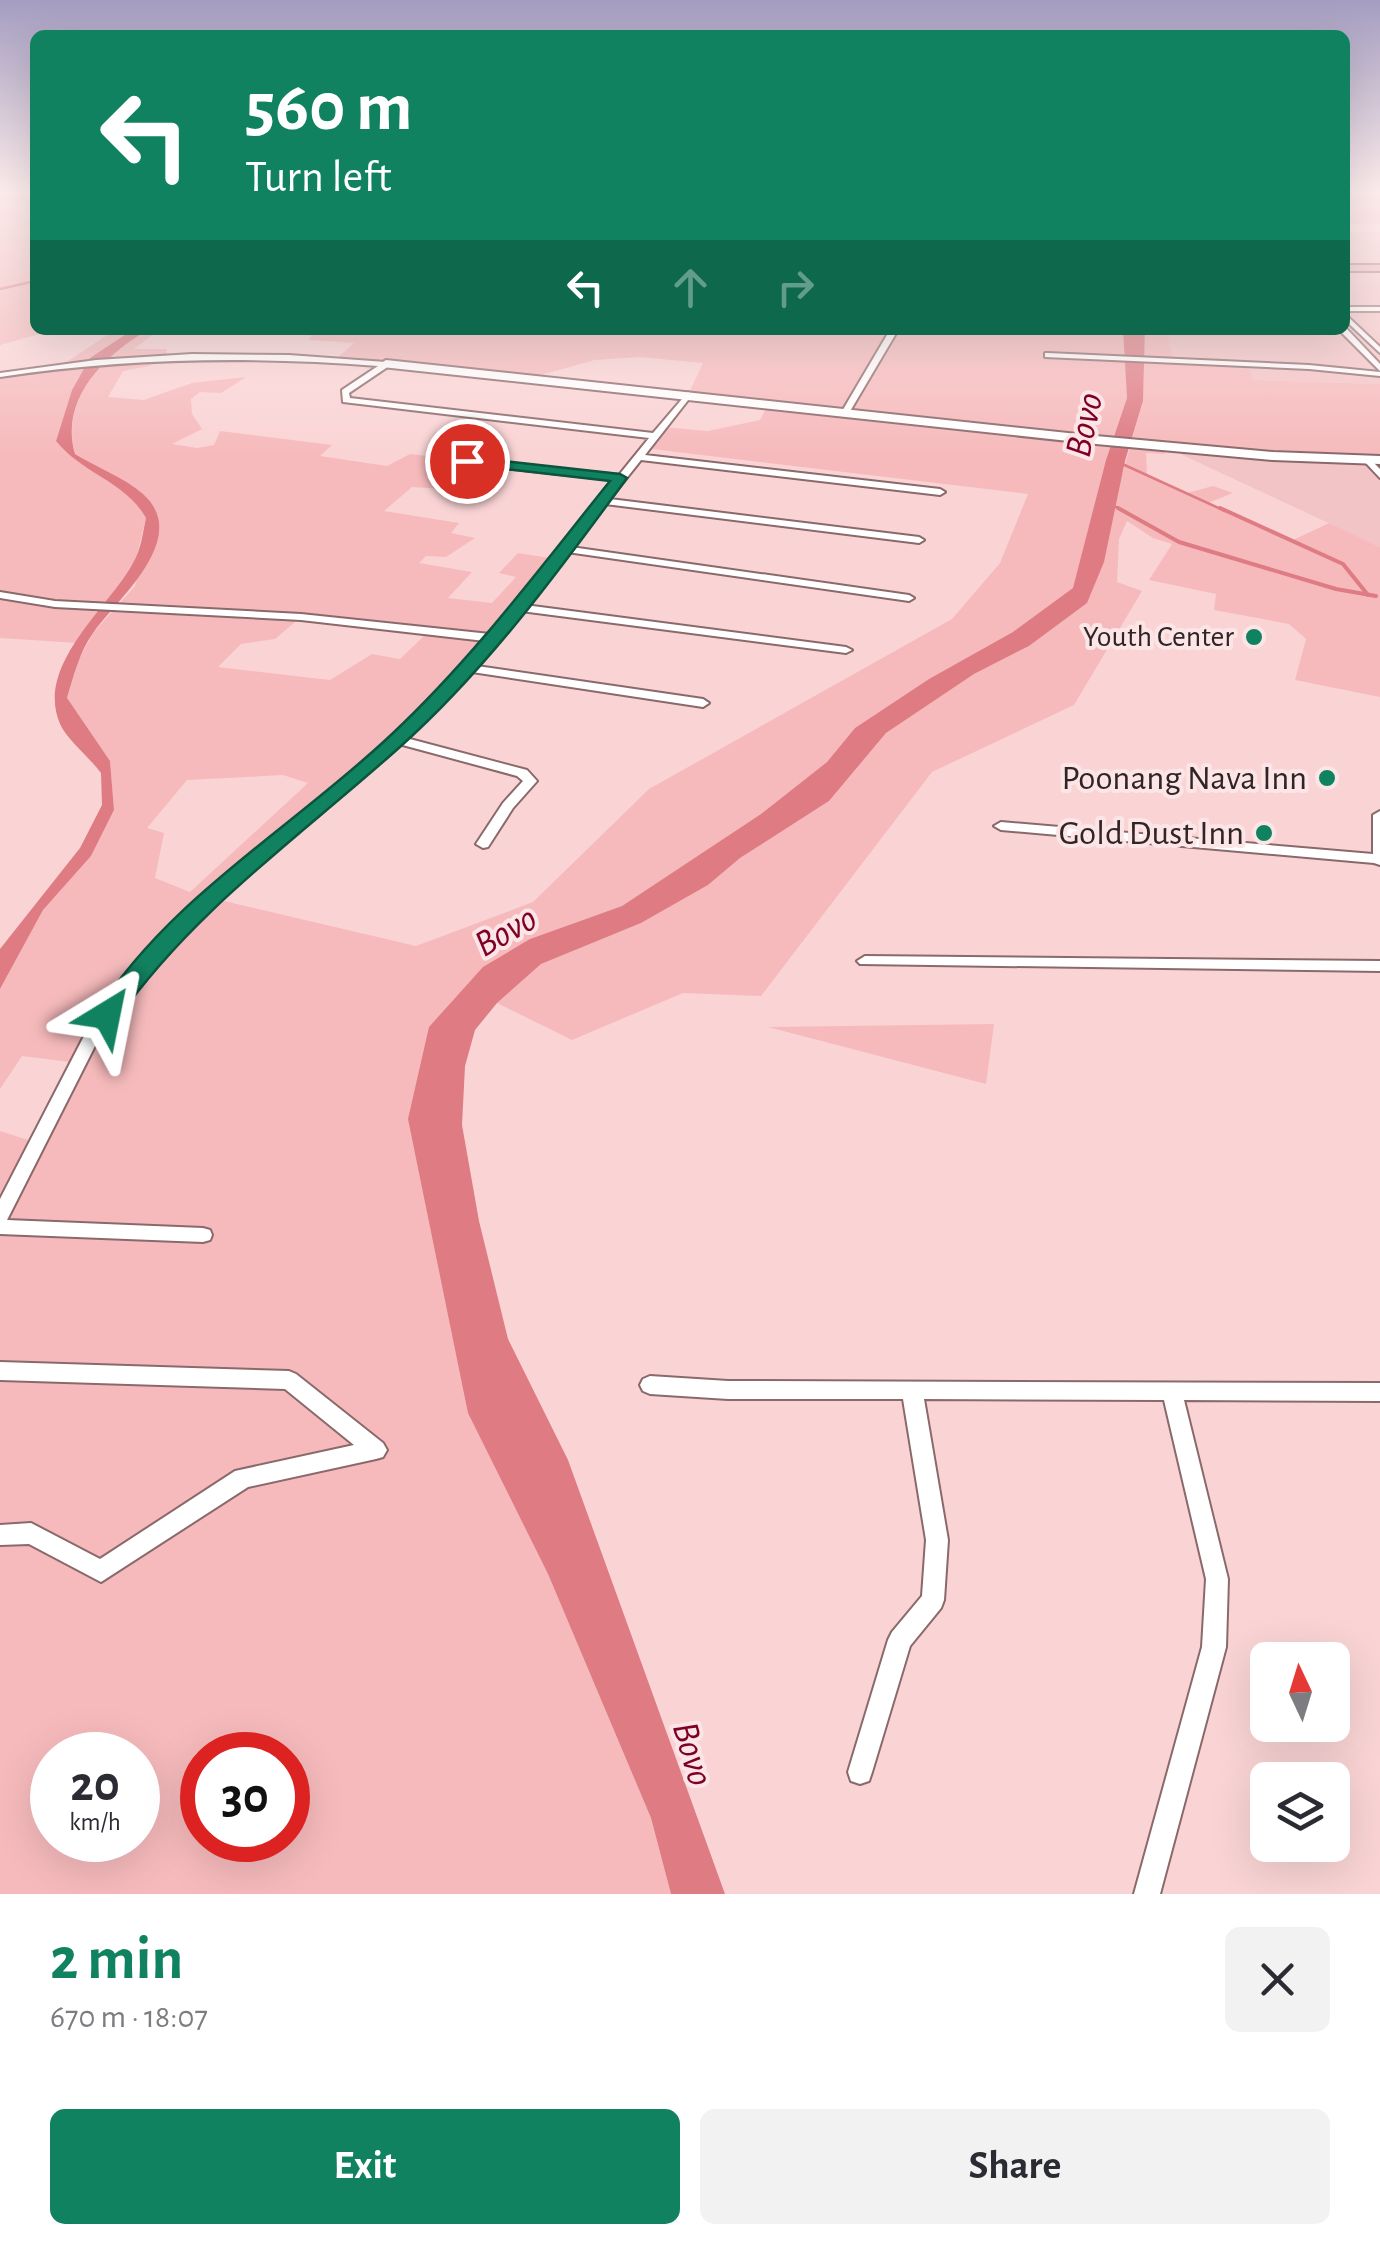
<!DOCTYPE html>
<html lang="en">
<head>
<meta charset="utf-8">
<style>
	:root { --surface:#fff; --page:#f2f2f3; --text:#2b2b33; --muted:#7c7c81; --accent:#11825f }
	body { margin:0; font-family:"Alegreya Sans",sans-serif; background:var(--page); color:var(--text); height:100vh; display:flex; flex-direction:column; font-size:38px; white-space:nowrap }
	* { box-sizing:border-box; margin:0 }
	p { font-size:32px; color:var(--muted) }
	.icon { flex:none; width:55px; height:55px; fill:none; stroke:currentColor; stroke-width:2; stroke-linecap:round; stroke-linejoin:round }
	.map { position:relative; height:1894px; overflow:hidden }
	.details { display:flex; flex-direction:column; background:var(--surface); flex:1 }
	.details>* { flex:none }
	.hud { position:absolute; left:30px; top:30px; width:1320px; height:305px; border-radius:15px; box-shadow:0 10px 40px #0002; background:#11825f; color:#fff; overflow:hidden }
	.needle { width:65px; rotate:356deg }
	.buttons { position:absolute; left:1250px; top:1642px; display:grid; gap:20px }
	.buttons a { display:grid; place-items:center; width:100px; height:100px; border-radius:15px; background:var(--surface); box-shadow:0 10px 40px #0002; font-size:50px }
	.speed { position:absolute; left:30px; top:1732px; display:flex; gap:20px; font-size:50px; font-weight:700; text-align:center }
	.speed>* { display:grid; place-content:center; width:130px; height:130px; border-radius:50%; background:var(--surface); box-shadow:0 10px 40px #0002; line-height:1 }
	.speed small { font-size:25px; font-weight:400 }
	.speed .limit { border:15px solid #d22; background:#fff; color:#111 }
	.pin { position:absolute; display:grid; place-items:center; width:85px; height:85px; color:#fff; margin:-42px; border:5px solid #fff; border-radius:50%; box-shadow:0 2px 10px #0007 }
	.me { position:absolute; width:110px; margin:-55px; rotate:35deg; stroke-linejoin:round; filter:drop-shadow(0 0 8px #0008) }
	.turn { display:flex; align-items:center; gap:35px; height:210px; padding:0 50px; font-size:45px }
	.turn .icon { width:130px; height:130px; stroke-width:2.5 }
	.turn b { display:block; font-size:70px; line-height:85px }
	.lanes { display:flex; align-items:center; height:95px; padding:0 50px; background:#0003; justify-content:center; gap:50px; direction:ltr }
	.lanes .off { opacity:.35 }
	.round { display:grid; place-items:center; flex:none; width:105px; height:105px; border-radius:15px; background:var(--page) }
	.headline { display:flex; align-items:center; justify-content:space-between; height:170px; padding:0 50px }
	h1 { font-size:60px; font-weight:600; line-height:75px; color:var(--accent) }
	.button { display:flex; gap:20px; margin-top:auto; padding:20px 50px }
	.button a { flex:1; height:115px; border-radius:15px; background:var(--accent); color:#fff; font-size:40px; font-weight:600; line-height:115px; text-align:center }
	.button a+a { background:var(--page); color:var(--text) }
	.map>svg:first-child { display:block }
	.built { fill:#f3c4c6 }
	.green { fill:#f6babc; fill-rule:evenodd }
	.water { fill:#de7b83 }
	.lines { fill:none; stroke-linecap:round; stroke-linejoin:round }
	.stream-far1 { stroke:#de7b83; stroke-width:2.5 }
	.stream { stroke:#de7b83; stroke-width:4 }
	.street-casing { stroke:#8a696a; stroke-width:4 }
	.secondary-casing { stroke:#8a696a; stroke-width:4 }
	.primary-casing { stroke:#985c60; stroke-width:4 }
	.street { fill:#fff; fill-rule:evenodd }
	.secondary { fill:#fff; fill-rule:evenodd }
	.primary { fill:#e2afb3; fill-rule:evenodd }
	.route { fill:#11825f; stroke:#0b543e; stroke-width:2.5 }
	.poi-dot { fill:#11825f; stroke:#fce5e6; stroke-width:4 }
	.labels { text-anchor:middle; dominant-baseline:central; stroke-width:8; stroke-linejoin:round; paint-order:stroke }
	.far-poi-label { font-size:30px; fill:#322424; stroke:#fce5e6; text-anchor:end }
	.poi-label { font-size:35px; fill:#322424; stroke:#fce5e6; text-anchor:end }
	.water-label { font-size:38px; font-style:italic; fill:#7f0025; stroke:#fce5e6 }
</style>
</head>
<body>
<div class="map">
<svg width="1380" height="1894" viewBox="0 0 1380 1894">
	<rect width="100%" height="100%" fill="#fad4d5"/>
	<g class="built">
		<path d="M1380,232V384L1253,380L1174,363L1167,330H1345V233Z"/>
		<path d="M1163,446L1368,460L1380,473V547Z"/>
	</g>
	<g class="green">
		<path d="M0,191H35V330H54L0,345Z"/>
		<rect x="1345" y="191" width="35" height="33"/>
		<path d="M74,330H132L90,358L72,390L56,441L136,499L146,518L136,559L77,643L0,638V375L62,365L107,335Z"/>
		<path d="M148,330H179L152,335L134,349H167L166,356L149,366L123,371L108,397L144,400L192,383L246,377L221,393L200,392L191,399L192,414L202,429L172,444L197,448L214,445L220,431L332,445L320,456L387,466L410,454L454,459L441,475L446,477L443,489L412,487L384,511L459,523L451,533L475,538L446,557L426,556L419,563L472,572L448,598L492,603L516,577L499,573L518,553L556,559L469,668L397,740L211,898L416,946L533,902L649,789L952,619L1000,563L1028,494L644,448L663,427L708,431L760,420L768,405L688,395L703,363L640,357L595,360L526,379L335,360L354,343L309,340L313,330H1123L1127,398L1106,460L1074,588L1013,633L929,679L855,728L827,762L761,814L622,906L530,939L429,1027L468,1412L548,1574L651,1818L671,1894H0V1131L38,1143L78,1063L22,1056L0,1089V989L43,910L91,856L114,810L110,761L67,699L78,661L93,633L135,586L151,504L75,453C60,400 104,355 148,330ZM301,617L428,632L400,659L372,654L330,680L218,667L241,644L275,639ZM283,775L308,783L190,892L155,878L164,833L147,828L187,780ZM52,1755H138V1840H52ZM202,1755H288V1840H202Z"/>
		<path d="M1145,330H1167L1174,363L1247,365L1253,380L1380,384V473L1368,460L1164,447L1165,454L1146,453L1147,475L1187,493L1213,486L1233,493L1208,503L1291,541L1329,523L1380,547V697L1295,680L1306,639L1289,624L1214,610L1216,594L1149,580L1172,544L1153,538L1127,521L1119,539L1117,582L1142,591L1074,705L932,772L761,996L683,993L572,1040L497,1003L541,964L641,923L708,885L740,858L829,801L886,733L974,674L1029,646L1086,603L1143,401Z"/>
		<path d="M994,1024L986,1084L768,1027Z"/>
	</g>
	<g class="water">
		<path d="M132,330H148C104,355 59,400 75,454C96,467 125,478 143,494C192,538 117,599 93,633C79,653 74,675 67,698L110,761L114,810L91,856L43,910L0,989V949L80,848L102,805L101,773C91,759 67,739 61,726C33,667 107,610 133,563C141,550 143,532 146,518C125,481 84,475 56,441L72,390L90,358Z"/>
		<path d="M1123,330H1145L1143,401L1125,461L1104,562L1087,603L1029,646L974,674L886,733L829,801L740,858L708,885L641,923L541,964L497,1003L475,1030L465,1066L462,1125L479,1221L508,1339L568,1460L725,1894H671L651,1818L548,1574L468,1413L408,1119L429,1027L483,967L530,939L622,906L761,814L827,762L855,728L929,679L1013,632L1073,588L1106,460L1127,398Z"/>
	</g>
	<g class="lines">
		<g class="stream-far1">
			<path d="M0,289L35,281"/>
			<path d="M1118,462L1225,511"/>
			<path d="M1111,504L1123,511"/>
		</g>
		<g class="stream">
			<path d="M1118,508L1179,542L1336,589L1376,596"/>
			<path d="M1220,508L1343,564L1368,595"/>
		</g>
		<g class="street-casing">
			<g id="street">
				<rect x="1345" y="307" width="35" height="4"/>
				<path d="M1345,314L1380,347V353L1345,320Z"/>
				<path d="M1346,328L1380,364V371L1339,330Z"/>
				<path d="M890,330H898L849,413L842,415L841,413Z"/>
				<path d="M1048,353L1309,365L1380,372V376L1309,369L1045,357V353Z"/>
				<path d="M192,354L289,355L386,362L390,364L389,366L349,393L350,398L653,433L688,392L692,395L645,455L940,489L945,492L940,495L641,460L610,499L919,537L924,540L919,543L605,504L571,547L909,595L914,598L909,601L567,552L525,605L846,647L852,650L846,653L521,611L477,666L703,699L709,703L703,707L472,672L406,738L527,770L537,781L513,808L488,847L483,848L476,844L503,803L523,781L517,776L399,744L215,901L145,973L98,1040L7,1220L203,1228L210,1230L212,1235L210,1240L203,1242L0,1234V1199L83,1038L135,965L205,895L393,737L465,666L485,641L301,620L55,607L0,598V592L55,601L301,614L490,634L615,480L467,464L464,463V459L619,475L649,438L343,402L342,390L378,366C251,356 126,358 0,377V373L96,360Z"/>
				<path d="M1368,457L1380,469V478L1363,460Z"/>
				<path d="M1380,811V865L1374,863L1001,830L994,826L1001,822L1373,854V815Z"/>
				<path d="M865,956L1380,961V971L860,964L857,961Z"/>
				<path d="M0,1362L289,1371L296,1374L383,1443L387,1450L383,1457L376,1459L248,1487L101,1582L29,1544L0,1545V1525L31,1523L100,1559L235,1471L354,1445L285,1389L0,1380Z"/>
				<path d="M650,1376L728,1381L1380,1383V1401L1184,1400L1228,1579L1226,1647L1160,1894H1134L1202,1647L1206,1579L1164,1400L924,1399L948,1540L944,1600L941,1608L910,1646L872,1772L869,1781L860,1784L851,1781L848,1772L888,1640L892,1632L922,1596L926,1540L903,1399H728L650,1394L643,1391L640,1385L643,1379Z"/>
			</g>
		</g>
		<g class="secondary-casing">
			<path id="secondary" d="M386,360L1096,436L1273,452L1380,456V464L1273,460L1096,444L382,367L380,364Z"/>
		</g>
		<g class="primary-casing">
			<rect id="primary" x="1345" y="265" width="35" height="6"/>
		</g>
		<use href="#street" class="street"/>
		<use href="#secondary" class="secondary"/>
		<use href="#primary" class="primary"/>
	</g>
	<linearGradient id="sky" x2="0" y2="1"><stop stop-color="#a49dc0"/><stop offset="0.42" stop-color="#fdecec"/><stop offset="1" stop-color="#fdecec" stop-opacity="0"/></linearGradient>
	<rect width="1380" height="456" fill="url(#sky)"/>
	<path class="route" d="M467,457L620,474L627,478C559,571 487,669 401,746C302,835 192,911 116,1021H99L95,1015C168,898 294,827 392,734C474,657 540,568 610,481L462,464L460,461Z"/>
	<g class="poi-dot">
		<circle cx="1254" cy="637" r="10"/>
		<circle cx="1327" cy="778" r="10"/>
		<circle cx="1264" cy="833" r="10"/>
	</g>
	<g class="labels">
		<g class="far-poi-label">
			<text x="1234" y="637">Youth Center</text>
		</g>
		<g class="poi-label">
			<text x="1307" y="778">Poonang Nava Inn</text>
			<text x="1244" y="833">Gold Dust Inn</text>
		</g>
		<g class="water-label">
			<text transform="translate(1085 425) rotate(-78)">Bovo</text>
			<text transform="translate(506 932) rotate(-30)">Bovo</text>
			<text transform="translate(692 1754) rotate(74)">Bovo</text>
		</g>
	</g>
</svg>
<div class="buttons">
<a><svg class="needle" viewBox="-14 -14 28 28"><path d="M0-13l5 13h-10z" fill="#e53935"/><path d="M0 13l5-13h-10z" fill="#7c7c81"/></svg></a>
<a><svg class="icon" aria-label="layers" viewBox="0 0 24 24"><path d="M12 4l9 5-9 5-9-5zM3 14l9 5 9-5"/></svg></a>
</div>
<div class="speed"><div>20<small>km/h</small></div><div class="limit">30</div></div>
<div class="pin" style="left:467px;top:461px;background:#d93025"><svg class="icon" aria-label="arrive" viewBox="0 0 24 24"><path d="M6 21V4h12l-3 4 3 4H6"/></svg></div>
<svg class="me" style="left:107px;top:1015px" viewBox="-20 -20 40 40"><path d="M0-17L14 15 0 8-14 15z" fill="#11825f" stroke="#fff" stroke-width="4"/></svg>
<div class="hud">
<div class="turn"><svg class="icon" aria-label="left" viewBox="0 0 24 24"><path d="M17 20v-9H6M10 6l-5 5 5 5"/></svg><div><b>560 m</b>Turn left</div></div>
<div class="lanes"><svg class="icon" aria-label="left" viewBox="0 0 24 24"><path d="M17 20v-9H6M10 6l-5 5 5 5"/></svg><svg class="icon off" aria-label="ahead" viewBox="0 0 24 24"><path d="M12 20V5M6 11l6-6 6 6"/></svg><svg class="icon off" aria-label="right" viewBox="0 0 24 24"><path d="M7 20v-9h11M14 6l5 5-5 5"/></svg></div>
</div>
</div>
<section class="details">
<div class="headline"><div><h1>2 min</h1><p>670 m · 18:07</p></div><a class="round"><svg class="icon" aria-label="close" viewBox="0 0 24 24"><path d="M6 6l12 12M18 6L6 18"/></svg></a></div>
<div class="button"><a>Exit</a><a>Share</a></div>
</section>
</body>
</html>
